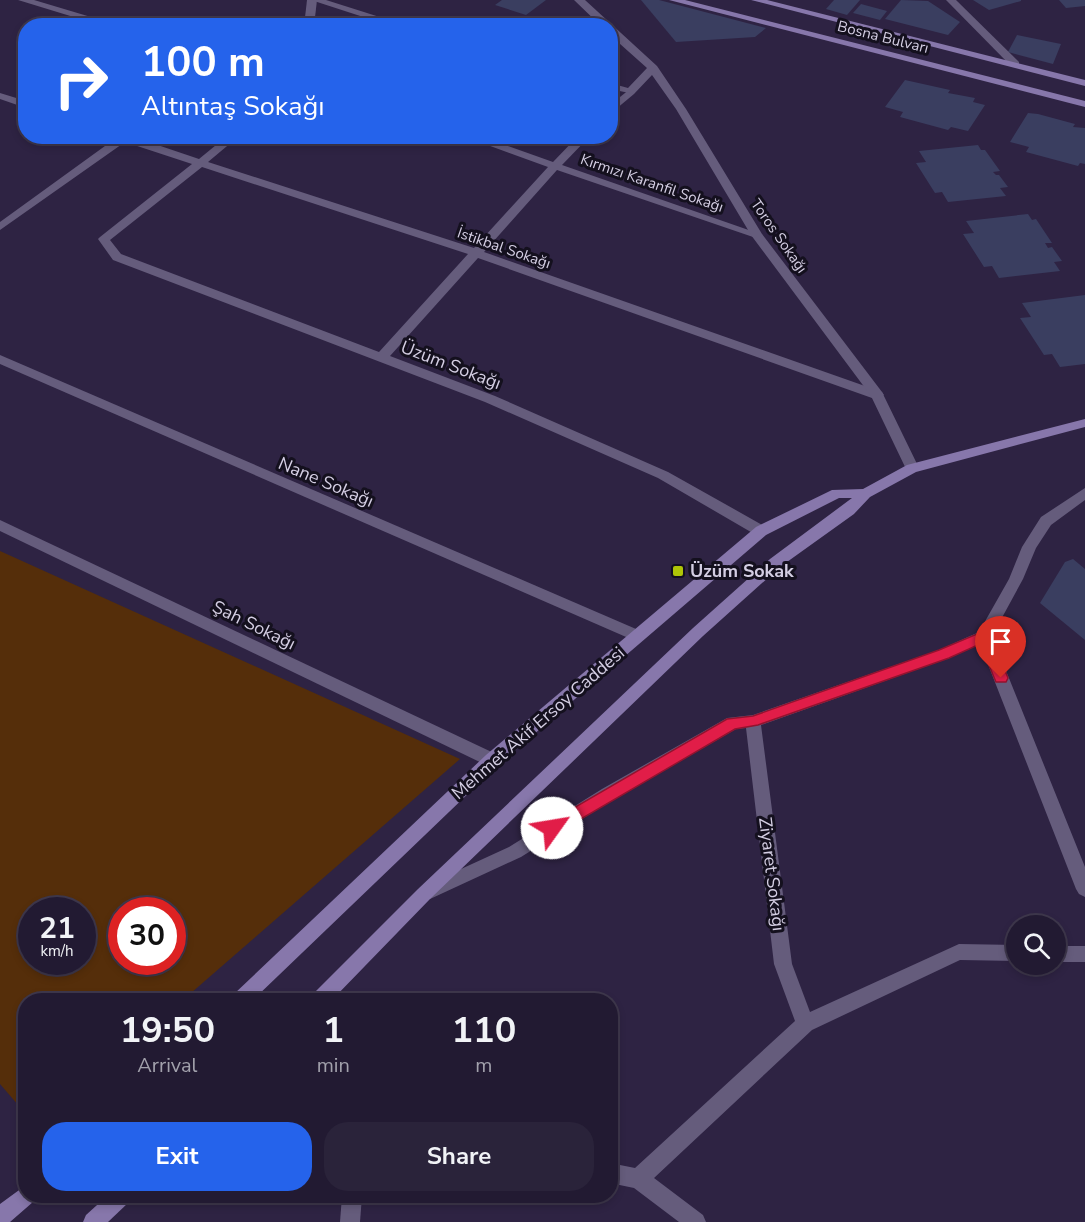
<!DOCTYPE html>
<html lang="en">
<head>
<meta charset="utf-8">
<style>
	:root { --surface:#221a32; --page:#2a233a; --text:#f1f3f6; --muted:#a2a1ac; --line:#3f384d; --accent:#2563eb }
	body { margin:0; font-family:"Nunito Sans",sans-serif; background:var(--page); color:var(--text); height:100vh; display:flex; flex-direction:column; font-size:22px; white-space:nowrap }
	* { box-sizing:border-box; margin:0 }
	p { font-size:20px; color:var(--muted) }
	.icon { flex:none; width:33px; height:33px; fill:none; stroke:currentColor; stroke-width:2; stroke-linecap:round; stroke-linejoin:round }
	.map { position:relative; flex:1; overflow:hidden }
	.side { position:absolute; left:18px; top:993px; width:600px; height:210px; display:flex; flex-direction:column; background:var(--surface); border-radius:24px; box-shadow:0 3px 9px #0003,0 0 0 2px var(--line) }
	.side>* { flex:none }
	.guide { position:absolute; left:18px; top:18px; width:600px; height:126px; border-radius:24px; box-shadow:0 3px 9px #0003,0 0 0 2px var(--line); background:#2563eb; color:#fff; overflow:hidden }
	.tools { position:absolute; left:1006px; top:915px; display:grid; gap:12px }
	.tools a { display:grid; place-items:center; width:60px; height:60px; border-radius:50%; background:var(--surface); box-shadow:0 3px 9px #0003,0 0 0 2px var(--line); font-size:30px }
	.speed { position:absolute; left:18px; top:897px; display:flex; gap:12px; font-size:30px; font-weight:700; text-align:center }
	.speed>* { display:grid; place-content:center; width:78px; height:78px; border-radius:50%; background:var(--surface); box-shadow:0 3px 9px #0003,0 0 0 2px var(--line); line-height:1 }
	.speed small { font-size:15px; font-weight:400 }
	.speed .limit { border:9px solid #d22; background:#fff; color:#111 }
	.pin { position:absolute; display:grid; place-items:center; width:51px; height:51px; color:#fff; margin:-62px -26px; border-radius:50% 50% 50% 0; rotate:-45deg; box-shadow:0 0 6px #0007 }
	.pin .icon { rotate:45deg }
	.me { position:absolute; width:66px; margin:-33px; rotate:58deg; stroke-linejoin:round; filter:drop-shadow(0 0 4px #0008) }
	.turn { display:flex; align-items:center; gap:21px; height:126px; padding:0 24px; font-size:27px }
	.turn .icon { width:78px; height:78px; stroke-width:2.5 }
	.turn b { display:block; font-size:42px; line-height:51px }
	.eta { display:flex; justify-content:space-evenly; align-items:center; height:102px; text-align:center }
	.eta b { font-size:36px; font-weight:700; line-height:42px }
	.action { display:flex; gap:12px; margin-top:auto; padding:12px 24px }
	.action a { flex:1; height:69px; border-radius:24px; background:var(--accent); color:#fff; font-size:24px; font-weight:700; line-height:69px; text-align:center }
	.action a+a { background:var(--page); color:var(--text) }
	.map>svg:first-child { display:block }
	.green { fill:#552e0a; fill-rule:evenodd }
	.building { fill:#3a3e60 }
	.lines { fill:none; stroke-linecap:round; stroke-linejoin:round }
	.minor { fill:#655c7c; fill-rule:evenodd }
	.tertiary { fill:#655c7c; fill-rule:evenodd }
	.secondary { fill:#8777ab; fill-rule:evenodd }
	.route { fill:#e11d48; stroke:#92132f; stroke-width:1.5 }
	.poi-dot { fill:#afc507; stroke:#14101e; stroke-width:2 }
	.labels { text-anchor:middle; dominant-baseline:central; stroke-width:6; stroke-linejoin:round; paint-order:stroke }
	.far-street-label { font-size:15px; fill:#d4cee3; stroke:#14101e }
	.street-label { font-size:18px; fill:#d4cee3; stroke:#14101e }
	.poi-label { font-size:18px; font-weight:bold; fill:#d4cee3; stroke:#14101e; text-anchor:start }
</style>
</head>
<body>
<div class="map">
<svg width="1085" height="1222" viewBox="0 0 1085 1222">
	<rect width="100%" height="100%" fill="#2e2343"/>
	<path class="green" d="M0,551L460,759L183,1000H26L25,1113L0,1084ZM32,910H82V962H32ZM122,910H172V962H122Z"/>
	<g class="building">
		<path d="M502,0H546L526,15L495,5Z"/>
		<path d="M641,0H659L766,28L755,37L676,42Z"/>
		<path d="M834,0H860L847,15L826,9Z"/>
		<path d="M901,0L928,1L960,22L948,35L885,19Z"/>
		<path d="M973,0H1021V1L989,10Z"/>
		<path d="M1059,0H1085V6L1066,8Z"/>
		<path d="M861,4L887,11L880,20L853,13Z"/>
		<path d="M1017,35L1061,44L1053,64L1008,52Z"/>
		<path d="M905,80L950,90L948,93L975,98L973,102L985,105L968,131L951,127L948,130L900,117L903,112L885,107Z"/>
		<path d="M1028,113L1038,114L1075,124L1073,127L1085,128V164L1080,163L1078,166L1026,152L1029,147L1010,142Z"/>
		<path d="M978,145L981,150H985L1000,171L993,172L996,175H999L1008,187L1000,188L1006,196L948,202L942,192L935,193L916,163L926,162L919,151Z"/>
		<path d="M1028,214L1032,220L1036,219L1052,243H1045L1048,248L1052,247L1062,261L1054,262L1060,271L999,278L992,266L984,267L963,234L974,233L966,221Z"/>
		<path d="M1085,295V364L1060,367L1052,354L1044,355L1020,318L1031,317L1022,303Z"/>
		<path d="M1073,559L1085,569V640L1040,603L1065,562Z"/>
	</g>
	<g class="lines">
		<g class="minor">
			<path d="M18,0H34L121,26H103Z"/>
			<path d="M307,0H317L314,26H304Z"/>
			<path d="M946,0H956L1019,62V66H1011Z"/>
			<path d="M630,89L634,90V94L610,114V105Z"/>
			<path d="M0,93L26,101V108L0,99Z"/>
			<path d="M114,136H131L199,159L227,136H239L208,162L474,248L548,167L463,136H480L553,162L578,136H590L562,165L763,235L757,238L753,237L557,170L484,252L882,392L884,395L877,399L872,398L478,258L390,356L495,396L668,472L766,527L768,531L766,535H756L658,478L485,402L113,260L98,239L100,237L192,164L125,142L0,230V222L116,138ZM202,167L468,254L379,352L121,254L110,240Z"/>
			<path d="M0,355L643,632L646,636L643,640H633L0,364Z"/>
			<path d="M1085,488V500L1051,525L1036,548L1023,579L992,636L1085,867V897L1079,894L1076,889L980,644L949,658L761,725L792,964L810,1012L959,944L1017,945V961L960,960L812,1030L654,1178L703,1215L706,1222H679L634,1188L610,1183V1163L635,1168L795,1021L774,964L746,728L736,729L614,799L521,857L430,899L424,896L421,891L424,886L509,847L602,789L727,718L753,715L939,650L979,632L1009,579L1022,547L1041,517Z"/>
			<path d="M0,520L498,755L500,760L498,765L492,767L486,765L0,531Z"/>
			<rect x="1056" y="946" width="29" height="16"/>
			<path d="M342,1196H362L360,1222H340Z"/>
		</g>
		<g class="tertiary">
			<path d="M311,0H326L408,26H391Z"/>
			<path d="M574,0H585L657,66L686,109L762,234L882,392L919,468L917,471H907L871,396L751,235L676,109L652,75L634,94L610,89V83L628,88L647,68L610,35V26H601Z"/>
		</g>
		<g class="secondary">
			<path d="M669,0H685L1085,101V107Z"/>
			<path d="M751,0H767L1085,80V86Z"/>
			<path d="M1085,419V427L916,472L870,497L854,514L780,567L703,636L430,899L332,1000H311L313,994L418,889L693,628L770,559L852,498H839L766,535L498,765L253,1000H232L234,994L486,755L756,527L832,490L863,489L907,465Z"/>
			<path d="M26,1185V1196H36L33,1202L10,1222H0V1204Z"/>
			<path d="M107,1196H131L128,1203L108,1222H83L86,1215Z"/>
		</g>
	</g>
	<path class="route" d="M984,631L991,636L1008,678L1006,682H996L980,644L949,658L758,725L735,729L557,833L552,835L546,833L544,828L546,824L727,719L753,716L939,650Z"/>
	<rect class="poi-dot" x="672" y="565" width="12" height="12" rx="3"/>
	<g class="labels">
		<g class="far-street-label">
			<text transform="translate(883 37) rotate(14)">Bosna Bulvarı</text>
			<text transform="translate(652 183) rotate(19)">Kırmızı Karanfil Sokağı</text>
			<text transform="translate(779 236) rotate(55)">Toros Sokağı</text>
			<text transform="translate(504 248) rotate(19)">İstikbal Sokağı</text>
		</g>
		<g class="street-label">
			<text transform="translate(451 365) rotate(21)">Üzüm Sokağı</text>
			<text transform="translate(326 482) rotate(23)">Nane Sokağı</text>
			<text transform="translate(254 625) rotate(26)">Şah Sokağı</text>
			<text transform="translate(538 723) rotate(-41)">Mehmet Akif Ersoy Caddesi</text>
			<text transform="translate(772 874) rotate(83)">Ziyaret Sokağı</text>
		</g>
		<g class="poi-label">
			<text x="690" y="571">Üzüm Sokak</text>
		</g>
	</g>
</svg>
<div class="tools">
<a><svg class="icon" aria-label="search" viewBox="0 0 24 24"><circle cx="10" cy="10" r="6"/><path d="M15 15l6 6"/></svg></a>
</div>
<div class="speed"><div>21<small>km/h</small></div><div class="limit">30</div></div>
<div class="pin" style="left:1001px;top:678px;background:#d93025"><svg class="icon" aria-label="arrive" viewBox="0 0 24 24"><path d="M6 21V4h12l-3 4 3 4H6"/></svg></div>
<svg class="me" style="left:552px;top:828px" viewBox="-20 -20 40 40"><circle r="19" fill="#fff"/><path d="M0-13L10 11 0 6-10 11z" fill="#e11d48"/></svg>
<div class="guide">
<div class="turn"><svg class="icon" aria-label="right" viewBox="0 0 24 24"><path d="M7 20v-9h11M14 6l5 5-5 5"/></svg><div><b>100 m</b>Altıntaş Sokağı</div></div>
</div>
<section class="side">
<div class="eta">
<div><b>19:50</b><p>Arrival</p></div>
<div><b>1</b><p>min</p></div>
<div><b>110</b><p>m</p></div>
</div>
<div class="action"><a>Exit</a><a>Share</a></div>
</section>
</div>
</body>
</html>
